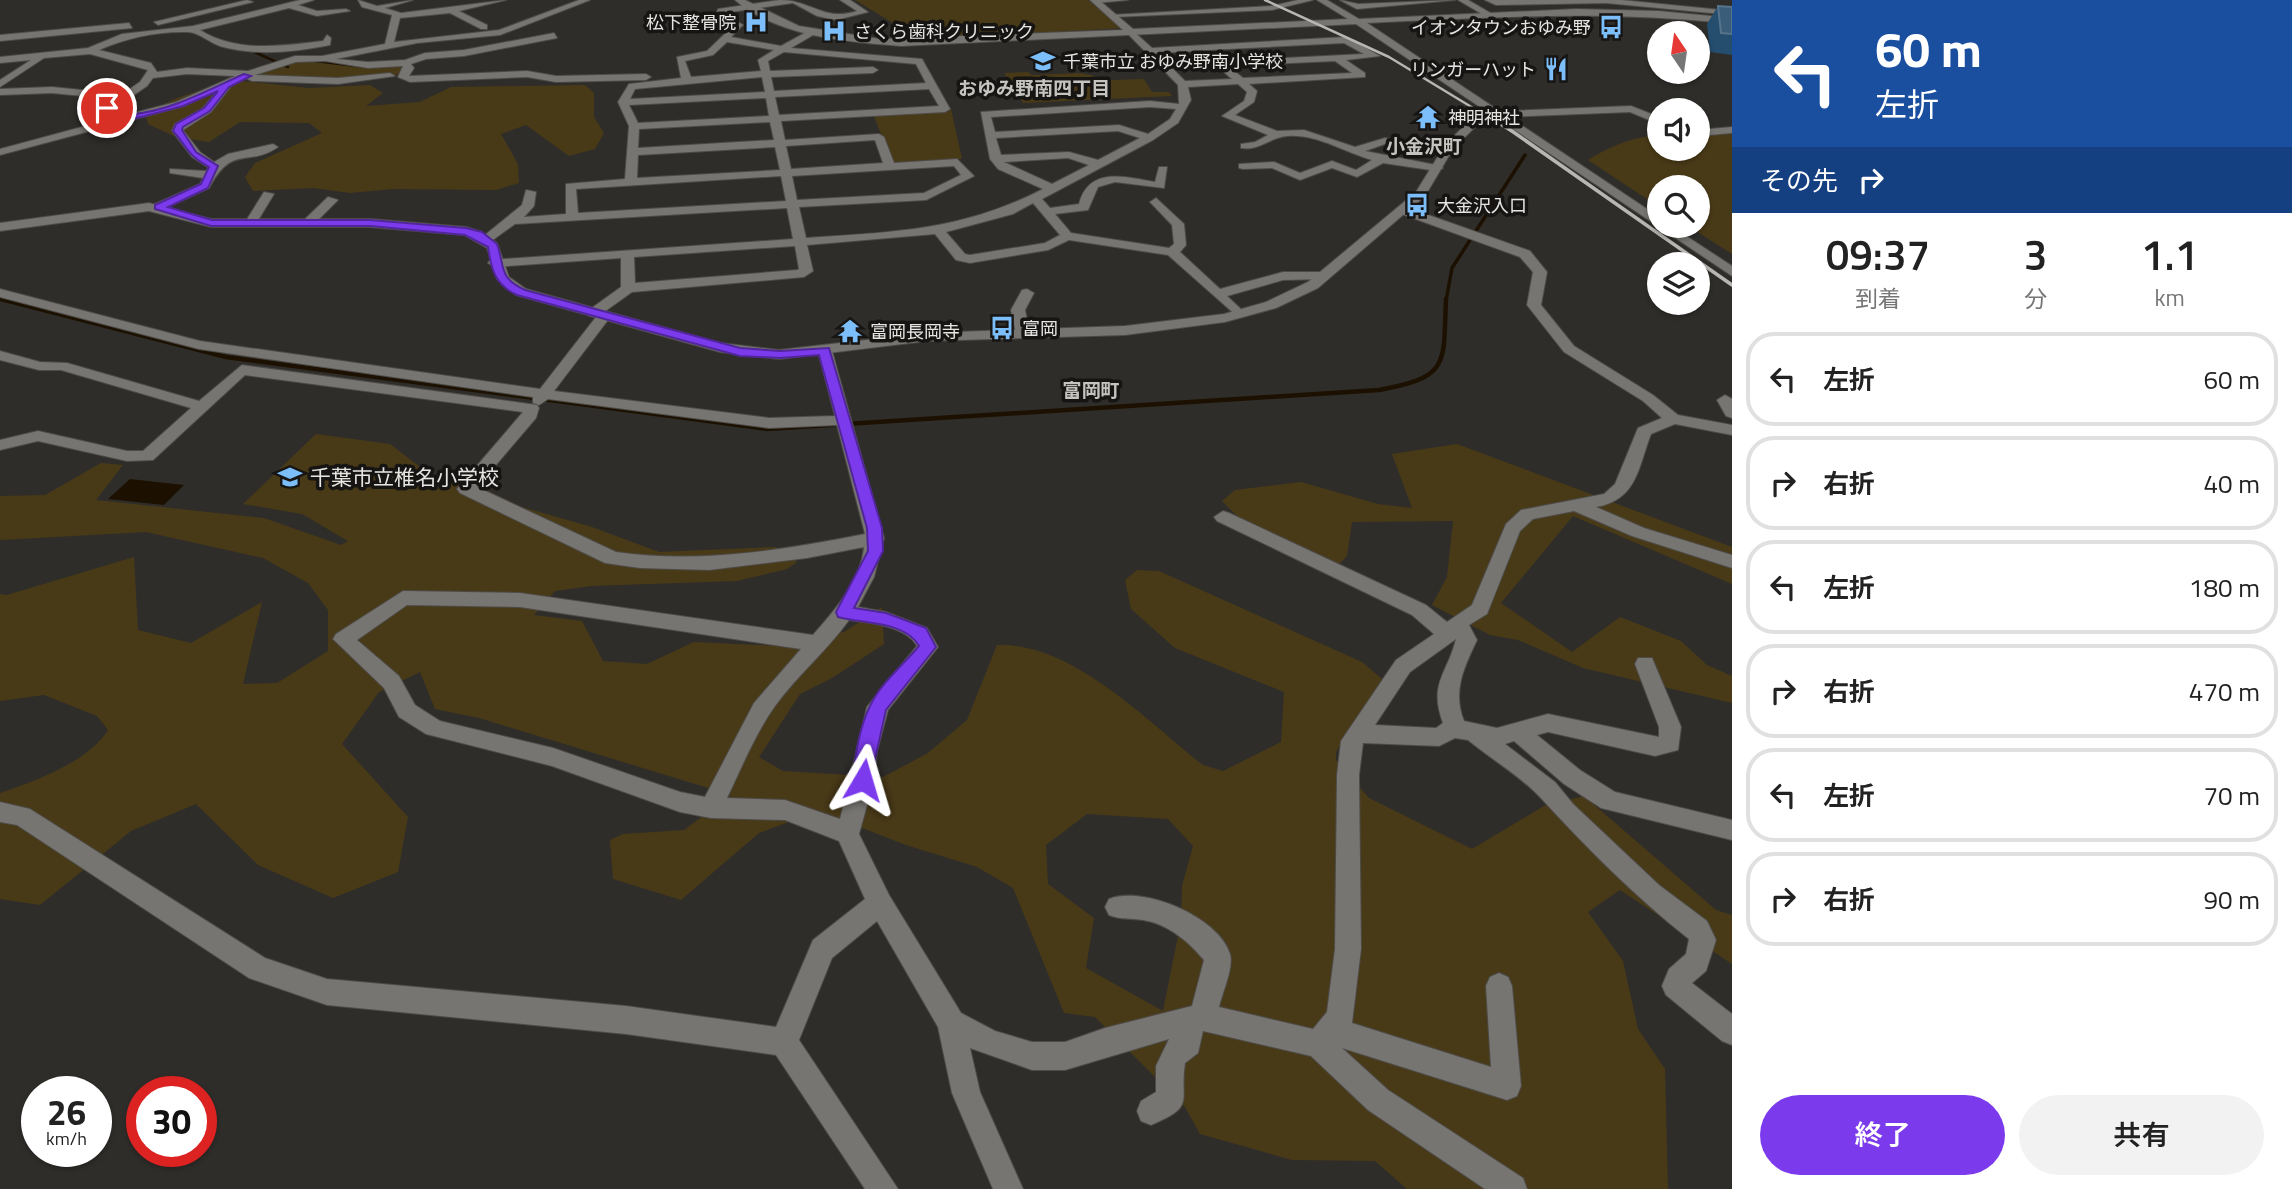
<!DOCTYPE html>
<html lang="ja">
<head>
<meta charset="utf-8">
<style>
	:root { --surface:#fff; --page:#f2f2f2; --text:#222; --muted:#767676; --line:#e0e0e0; --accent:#7c3aed }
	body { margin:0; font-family:"Titillium Web","Noto Sans JP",sans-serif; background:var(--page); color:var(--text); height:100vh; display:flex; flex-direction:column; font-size:26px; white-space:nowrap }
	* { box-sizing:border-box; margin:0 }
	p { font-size:23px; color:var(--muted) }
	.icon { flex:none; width:38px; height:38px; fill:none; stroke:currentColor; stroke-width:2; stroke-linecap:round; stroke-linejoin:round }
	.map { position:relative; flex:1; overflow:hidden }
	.details { display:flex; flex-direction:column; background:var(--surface); width:560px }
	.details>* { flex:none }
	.top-card { background:#1a4fa0; color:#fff; overflow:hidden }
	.needle { width:46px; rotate:347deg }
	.controls { position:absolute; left:1647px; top:21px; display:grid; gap:14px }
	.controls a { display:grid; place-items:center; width:63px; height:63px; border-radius:50%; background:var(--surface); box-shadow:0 2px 5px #0004; font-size:35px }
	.speed { position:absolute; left:21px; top:1076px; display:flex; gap:14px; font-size:35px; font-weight:700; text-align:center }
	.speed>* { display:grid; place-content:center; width:91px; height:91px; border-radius:50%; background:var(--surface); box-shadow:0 2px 5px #0004; line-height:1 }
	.speed small { font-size:18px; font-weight:400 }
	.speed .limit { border:10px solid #d22; background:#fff; color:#111 }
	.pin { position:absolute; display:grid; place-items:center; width:60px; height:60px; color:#fff; margin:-30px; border:4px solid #fff; border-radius:50%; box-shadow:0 2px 7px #0007 }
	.me { position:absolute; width:77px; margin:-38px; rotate:7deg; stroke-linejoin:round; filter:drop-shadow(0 0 5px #0008) }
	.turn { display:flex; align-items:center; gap:24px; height:147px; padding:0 28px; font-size:32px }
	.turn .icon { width:91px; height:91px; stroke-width:2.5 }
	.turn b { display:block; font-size:49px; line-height:60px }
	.then { display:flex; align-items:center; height:66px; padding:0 28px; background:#0003; gap:14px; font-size:26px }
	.eta { display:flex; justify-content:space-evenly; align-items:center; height:119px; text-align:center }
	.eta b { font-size:42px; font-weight:600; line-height:49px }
	.cta { display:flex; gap:14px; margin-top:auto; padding:14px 28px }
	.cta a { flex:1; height:80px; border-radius:42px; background:var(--accent); color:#fff; font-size:28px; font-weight:600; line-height:80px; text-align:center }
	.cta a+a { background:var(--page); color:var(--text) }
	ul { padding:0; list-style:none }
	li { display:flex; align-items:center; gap:21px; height:94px; margin:0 14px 10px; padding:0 14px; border:4px solid var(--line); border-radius:28px }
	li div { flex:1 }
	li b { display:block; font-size:26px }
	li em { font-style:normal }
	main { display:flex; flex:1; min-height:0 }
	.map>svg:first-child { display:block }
	.green { fill:#493a17; fill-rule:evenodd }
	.water { fill:#1c1100 }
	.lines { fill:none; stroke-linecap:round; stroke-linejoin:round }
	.stream-far2 { stroke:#1c1100; stroke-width:2.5 }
	.stream-far1 { stroke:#1c1100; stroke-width:3.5 }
	.stream { stroke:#1c1100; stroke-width:4.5 }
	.minor-casing { stroke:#4d4b48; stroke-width:2 }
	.tertiary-casing { stroke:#4d4b48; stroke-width:2 }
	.minor { fill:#777571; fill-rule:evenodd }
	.tertiary { fill:#777571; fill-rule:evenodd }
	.rail-far1 { stroke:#b7b6b3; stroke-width:2.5 }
	.rail { stroke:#b7b6b3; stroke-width:3.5 }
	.wall { fill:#254d6e }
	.building { fill:#3a5e7a; stroke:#55738a; stroke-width:2 }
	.route { fill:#7c3aed; stroke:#51269a; stroke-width:2 }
	.labels { text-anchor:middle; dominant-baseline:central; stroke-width:7; stroke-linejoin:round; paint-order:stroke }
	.far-poi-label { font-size:18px; fill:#e6e5e2; stroke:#161514; text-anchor:start }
	.far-neighbourhood-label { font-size:19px; font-weight:bold; fill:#c6c4c0; stroke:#161514 }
	.poi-label { font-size:21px; fill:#e6e5e2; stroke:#161514; text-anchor:start }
</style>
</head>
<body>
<main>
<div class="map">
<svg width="1732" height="1189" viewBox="0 0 1732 1189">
	<rect width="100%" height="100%" fill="#2f2d2a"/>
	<g class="green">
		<path d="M855,0H1088L1122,28L921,40Z"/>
		<path d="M301,60L351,66L403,64L402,74L339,80L251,77Z"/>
		<path d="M1028,72L1032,75L1081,73L1113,80L1144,79L1152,92H1169L1172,96L1023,103L1004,73Z"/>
		<path d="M231,80L309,88L370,85L383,93L366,106L420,102L451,87L585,85L594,93V117L604,133L595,149L569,156L526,125L501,134L518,164L519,183L496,190L394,189L350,193L313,188L253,191L245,177L255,163L322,133L309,123L240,122L209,142L176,137L148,124L145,113L177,98Z"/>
		<path d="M951,109L962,159L893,164L873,114Z"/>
		<path d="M1732,132V254L1688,226H1698V187H1659V207L1588,160C1610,146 1633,137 1659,135V149H1698V133Z"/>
		<path d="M316,434L390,444L433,477L435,491L457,476L522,507L592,527L659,552L776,547L797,562L787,569L737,581L591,586L555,591L534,615L582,621L603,661L647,664L694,642L777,646L844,632L882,607L884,644L832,678L800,694L759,757L783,771L883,777L928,753L967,720L997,645C1072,642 1147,721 1203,765L1223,771L1281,742L1284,692L1175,648L1131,609L1125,580L1137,570L1159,571L1362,662L1382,679L1336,752V760L1369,798L1472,849L1544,806L1584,796L1716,910L1732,915V964L1620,890L1588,912L1623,961L1638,1029L1665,1069L1668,1189H1407L1375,1161L1292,1160L1200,1134L1185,1107L1095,1017L1064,1013L1013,888L977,867L906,845L818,811L759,833L681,900L613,879L610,840L623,834L684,830L731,795L479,718L435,709L420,672L379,692L342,744L408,817L398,872L333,898L258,865L196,804L131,831L40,905L0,899V793C35,781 88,762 108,730L97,716L44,695L0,701V594L7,595L134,557L138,630L191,643L262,602L243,684L277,683L328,651V610L308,583L263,558L146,532L0,540V496L45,495L101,463L123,465L96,500L264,518L341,545L348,541L302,514L243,504ZM1087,814L1168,819L1193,846L1182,886L1181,921L1163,1011L1086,968L1094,918L1048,884L1046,845Z"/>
		<path d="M1457,444L1732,547V584L1573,516L1501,603L1572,652L1620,617L1681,641L1707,665L1732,676V703L1583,668L1518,640L1490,635L1432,605L1447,577L1453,521L1352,522L1347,556L1339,564L1237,516L1222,501L1235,490L1301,482L1378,504L1412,508L1392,454Z"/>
	</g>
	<path class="water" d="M130,479L184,485L164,505L108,499Z"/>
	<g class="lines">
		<g class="stream-far2">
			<path d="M250,50L288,67"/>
			<path d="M315,61L365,67"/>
		</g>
		<g class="stream-far1">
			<path d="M0,299L8,301"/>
			<path d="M1446,301L1452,268L1525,155"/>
		</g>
		<path class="stream" d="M1,299L226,357L767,429L1379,390C1451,377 1443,364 1446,299"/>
		<g class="minor-casing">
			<g id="minor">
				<path d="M247,0L253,2L158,25L154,22Z"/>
				<path d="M300,0H314L298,5L317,11L346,9L350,11L317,16L289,8L200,30C237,53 281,46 323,41L327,35L331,38L330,45C296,52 257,56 223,47C211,44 199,32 188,32C158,31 126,38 99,50L151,63L157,72L187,68L248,71L295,56H322L385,44L392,15L362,7L358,0L377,6L413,0L385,8L401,13L506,0L459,11L487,25V29H481L450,13L400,18L394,42L499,30L579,0H590L500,35L417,43L336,59L368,62L405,60L425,53L464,50L554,33L557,38L464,56L426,59L411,64L414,68L409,76L527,71L556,76L646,74L651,77L646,80L556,82L527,77L410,82L398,77L403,66L368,68L325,61L296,62L255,75L338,78L390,73L395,76L338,84L252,81L243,77L242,80L232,85L211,112L183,130L200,152L214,162L228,154L273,144L278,147C248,168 233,143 209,188L159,211L155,210V204L200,184L203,178L170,173V169L206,171L209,168L192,157L172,131L175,124L203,108L217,91L184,106L0,155V149L119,117L102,108L114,99L52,93L0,95V89L52,87L122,94L140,82L148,70L90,54L44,58L0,87V80L31,60L0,63V57L88,48L122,34L193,26ZM187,74L235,76L176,102L130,114L115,108L147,86L153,78Z"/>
				<path d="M780,0C811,0 824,22 857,11L840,0H850L868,12L836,20L817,16L793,3L724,13L743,25L731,37L781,46L812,29L815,34L791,48L922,59L950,109L945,112L781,121L785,140L879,134L884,137L894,163L957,159L974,176L926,200L799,207L806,238C894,232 962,231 1043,189L998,169L990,159L981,112L1150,101L1179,104L1178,85L1129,35L1132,30L1152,48L1346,37L1380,56L1346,60L1365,73V77L1249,84L1257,91L1254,102L1235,115L1277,131L1304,130L1355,147L1385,138L1453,149L1448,152L1385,144L1365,151L1441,166L1443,168L1437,171L1383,163L1357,177L1332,168L1300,180L1272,168L1243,169L1239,168V164L1274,162L1300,173L1332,161L1356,170L1372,160C1344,152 1317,134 1288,136C1270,137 1260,151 1241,148V144L1255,142L1268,135L1222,116L1244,101L1247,92L1238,84L1188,87L1191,100L1178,123L1153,140L1042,199L1050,208L1079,204C1089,166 1125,177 1155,182L1159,167H1167L1164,188L1115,182L1098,187L1088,210L1055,214L1071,233L1169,248L1174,244L1172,225L1150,202L1156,198L1184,224L1186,245L1180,252L1220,289L1283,272H1322L1327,273V279L1283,280L1227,296L1245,313L1238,317L1168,255L1069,240L1048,250L970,263L956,260L935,234L807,245L813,271L804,277L632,292L604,312L611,316L554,391L769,418L835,416L818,351L825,347L832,351L884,538L874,577L858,607L886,612L927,628L938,647L888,710L877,751L874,780L859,834L889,895L961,1013L995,1031L1032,1042H1065L1105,1028L1192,1006L1204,960C1188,941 1168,924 1143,920C1131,918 1120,920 1109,915L1105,907L1109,899C1143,885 1219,917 1230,954C1234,968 1222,993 1219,1007L1313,1029L1327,1012L1335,949L1337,775L1341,741L1396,660L1434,634L1412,615L1217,521L1214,517L1223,511L1229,513L1426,605L1447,622L1472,605L1506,524L1521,510L1604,494L1615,484L1638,428L1662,418L1643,401L1564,352L1527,305L1533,272L1520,257L1399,213V207L1403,206L1530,251L1547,272L1541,305L1574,346L1653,395L1678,415L1732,425V435L1675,424L1651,434C1638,468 1637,500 1596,507L1644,528L1732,555V568L1632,536L1574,511L1533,519L1520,531L1487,614L1469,625L1477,640C1464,667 1452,692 1464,721L1497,728L1548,714L1659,737V727L1635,664L1638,658H1652L1681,727L1678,750L1655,756L1548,732L1537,735L1580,770L1615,792L1732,820V840L1601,808L1564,784L1514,741L1505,744L1555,782L1573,804L1659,885L1707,921L1716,940L1706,971L1692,983L1732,1014V1045L1722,1041L1666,995L1662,986L1669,969L1686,954L1689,939C1634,896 1587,848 1540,797C1520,776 1491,759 1468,740L1455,738L1439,746L1363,743L1359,775L1361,949L1352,1023L1491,1067L1486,986L1490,977L1499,973L1508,977L1512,986L1521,1086L1517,1096L1507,1100L1342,1048L1388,1090L1523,1178L1527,1189H1485L1368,1110L1311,1056L1203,1031L1198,1053L1185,1063C1179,1102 1197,1106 1151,1125L1141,1121L1137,1111L1141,1101L1156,1092V1066L1169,1039L1065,1070H1032L970,1048L980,1092L1023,1189H993L952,1093L938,1027L877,921L832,958L799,1040L898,1189H865L776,1055L626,1034L327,1005L249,978L17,825L0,822V802L30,809L265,958L327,979L626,1006L776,1027L813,940L865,899L839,841L785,820L711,818L680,812L552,766L426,734L399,717L384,688L333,639L336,634L403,591L520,593L813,635C835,610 861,581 864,547L807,558L709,570L640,568L605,563L460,493L457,489L523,412L245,375L153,460L127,461L38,441L0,450V440L38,431L127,451H143L191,408L61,370H39L0,360V351L40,362L67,363L199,401L242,365L537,405L539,408L536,418L477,487L616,552C699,564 783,550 865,534L837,425L769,428L548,399L539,405L533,403V397L199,349L0,297V289L200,341L540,389L596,317L589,316V310L621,287V258L495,267L488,263L490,260L793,239L787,208L515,224L490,242L480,239L522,205L526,190L536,192L534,206L524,217L566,214V184L625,179L629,126L618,102L629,84L681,78L677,57L707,51L733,26L715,18L718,9ZM727,42L774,50L758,60L761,71L691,77L685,61L713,55ZM1344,43L1364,54L1222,61L1209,50ZM1199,51L1232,79L1185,81L1157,53ZM784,52L916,64L926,83L774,91L771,77L873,73L878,70L873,67L770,71L768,61ZM1335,61L1352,73L1243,78L1228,66ZM762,77L765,92L630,99L635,89ZM929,89L939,106L779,115L775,97ZM766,98L769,116L638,123L629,105ZM1150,107L1176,109L1170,119L1148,134L1119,125L995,132L991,117ZM770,122L774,140L638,148L639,129ZM1118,131L1140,138L1098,160L1069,152L1001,155L996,138ZM875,140L883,163L791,169L786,146ZM775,147L780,170L637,178L638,155ZM1068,158L1089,165L1052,184L1004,162ZM954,166L961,175L924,193L797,200L792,176ZM781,176L786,201L578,213L576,189ZM1033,203L1060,235L1045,243L970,255L965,254L946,232L1013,214ZM795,246L799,269L797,270L635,283L634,257ZM407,605L520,607L801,649L754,703L705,797L680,792L553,748L440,721L415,705L399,676L357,640ZM849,620C870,623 906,626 917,646L867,707L840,819L785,800L727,798C742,767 755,734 775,706C798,674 827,651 849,620ZM1456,639C1448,673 1428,683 1443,723L1436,728L1375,725L1410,672Z"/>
				<path d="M1128,0L1096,3L1092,1L1093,0Z"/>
				<path d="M1298,0H1313L1272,10L1114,17L1110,15L1272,6Z"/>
				<path d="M1340,0L1358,4L1455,0L1357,9Z"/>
				<path d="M1458,0H1468L1494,15L1487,17Z"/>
				<path d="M1485,0H1621L1732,11V15L1606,3L1496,5Z"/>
				<path d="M129,23L132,28L0,41V35Z"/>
				<path d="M1631,106L1659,117V124L1630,112L1508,117L1503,114L1508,111Z"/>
				<path d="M1732,127V133L1698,136V130Z"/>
				<path d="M264,192L274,194L254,227H246L244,224Z"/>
				<path d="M328,197L338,200L311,227H303V221Z"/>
				<path d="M1027,289L1034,293L1025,310L1030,334L1023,338L1016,334L1011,310L1022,290Z"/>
				<path d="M1725,395L1732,399V418L1726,416L1717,400Z"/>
			</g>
		</g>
		<g class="tertiary-casing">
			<path id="tertiary" d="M735,0H745L799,26L880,39L1123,30L1090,0H1099L1133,29L1348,19L1317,0H1327L1359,19L1576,9L1658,11L1732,18V24C1607,10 1492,17 1367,23L1501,112H1512L1509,117L1659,217V226H1671L1732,266V276L1497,118L1482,120L1453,149L1425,196L1318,288L1276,308L1225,322L1125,335L927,341L779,359L720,352L516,295L497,279L487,248L464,235L370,227H211L149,211L0,231V223L149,203L211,219H370L466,227L482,232L497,243L509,277L526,289L720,343L779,350L927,333L1125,326L1224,314L1266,302L1308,282L1416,192L1445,145L1475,115L1489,113L1356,24L901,46C846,42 778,37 735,0Z"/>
		</g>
		<use href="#minor" class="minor"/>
		<use href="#tertiary" class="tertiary"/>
		<path class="rail-far1" d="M1265,0L1389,57L1511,131"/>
		<path class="rail" d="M1509,129L1732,285"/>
	</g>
	<path class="wall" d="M1718,6L1732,7V55L1710,52L1707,24Z"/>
	<path class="building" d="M1718,6L1732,7V34L1721,33Z"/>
	<path class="route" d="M244,74L251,76L229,87L210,111L183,127L182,130L196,152L218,166L208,188L168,207L212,220H370L466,228L482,232L497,244C505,266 498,278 525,290L740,348L780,351L829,348L882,528L883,551L854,608L886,613L926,628L936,647L886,710L869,786H856C849,771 862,721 870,706C880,684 904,664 919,646C905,621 863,624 838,617L836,612L868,551L867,528L819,355L780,358L740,356L517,295C495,285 491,269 488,247L465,235L370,226H211L155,209V205L201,184L209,167C186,154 189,149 173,131L176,124L204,108L218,91L183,106L130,120L103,108C113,102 122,115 133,114C171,111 210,89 244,74Z"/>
	<defs>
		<g id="hospital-bare" transform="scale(1.89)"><path d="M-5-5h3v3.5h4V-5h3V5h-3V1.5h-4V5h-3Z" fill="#7cbef9" stroke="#161514" stroke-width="2.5" paint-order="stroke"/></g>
		<g id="bus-bare" transform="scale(1.89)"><path d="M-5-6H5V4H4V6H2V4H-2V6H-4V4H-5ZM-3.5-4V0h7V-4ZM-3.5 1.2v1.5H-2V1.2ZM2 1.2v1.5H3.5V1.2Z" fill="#7cbef9" stroke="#161514" stroke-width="2.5" paint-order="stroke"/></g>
		<g id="school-bare" transform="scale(1.89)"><path d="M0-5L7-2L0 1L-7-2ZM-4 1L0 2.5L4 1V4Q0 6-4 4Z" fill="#7cbef9" stroke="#161514" stroke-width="2.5" paint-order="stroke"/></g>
		<g id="restaurant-bare" transform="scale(1.89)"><path d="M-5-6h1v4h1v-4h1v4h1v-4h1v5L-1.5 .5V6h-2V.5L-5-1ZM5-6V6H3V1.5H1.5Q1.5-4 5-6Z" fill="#7cbef9" stroke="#161514" stroke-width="2.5" paint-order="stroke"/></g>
		<g id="temple-bare" transform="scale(1.89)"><path d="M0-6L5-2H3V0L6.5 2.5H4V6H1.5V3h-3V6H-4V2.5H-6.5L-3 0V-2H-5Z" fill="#7cbef9" stroke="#161514" stroke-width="2.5" paint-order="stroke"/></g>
	</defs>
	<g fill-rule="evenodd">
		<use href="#hospital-bare" x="756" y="22"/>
		<use href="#bus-bare" x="1611" y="27"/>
		<use href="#hospital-bare" x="834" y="31"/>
		<use href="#school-bare" x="1043" y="61"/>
		<use href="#restaurant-bare" x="1556" y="69"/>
		<use href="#temple-bare" x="1428" y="117"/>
		<use href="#bus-bare" x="1417" y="205"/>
		<use href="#bus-bare" x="1002" y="328"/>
		<use href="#temple-bare" x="850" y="331"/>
		<use href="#school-bare" x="290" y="477"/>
	</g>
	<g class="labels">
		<g class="far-poi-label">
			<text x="736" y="22" text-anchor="end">松下整骨院</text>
			<text x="1591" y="27" text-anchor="end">イオンタウンおゆみ野</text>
			<text x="854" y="31">さくら歯科クリニック</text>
			<text x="1063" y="61">千葉市立 おゆみ野南小学校</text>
			<text x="1536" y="69" text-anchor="end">リンガーハット</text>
			<text x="1448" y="117">神明神社</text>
			<text x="1437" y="205">大金沢入口</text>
			<text x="1022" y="328">富岡</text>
			<text x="870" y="331">富岡長岡寺</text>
		</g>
		<g class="far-neighbourhood-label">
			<text x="1034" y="87">おゆみ野南四丁目</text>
			<text x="1424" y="145">小金沢町</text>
			<text x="1091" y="389">富岡町</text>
		</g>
		<g class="poi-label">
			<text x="310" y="477">千葉市立椎名小学校</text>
		</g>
	</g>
</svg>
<div class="controls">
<a><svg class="needle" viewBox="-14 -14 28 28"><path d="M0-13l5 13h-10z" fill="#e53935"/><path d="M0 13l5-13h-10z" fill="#767676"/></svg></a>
<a><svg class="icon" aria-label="sound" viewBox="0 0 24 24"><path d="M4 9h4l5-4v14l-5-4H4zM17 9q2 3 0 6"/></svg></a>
<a><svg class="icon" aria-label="search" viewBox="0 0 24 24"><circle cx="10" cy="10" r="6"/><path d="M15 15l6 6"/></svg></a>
<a><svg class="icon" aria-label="layers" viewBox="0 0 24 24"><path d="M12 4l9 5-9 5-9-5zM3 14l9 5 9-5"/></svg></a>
</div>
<div class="speed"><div>26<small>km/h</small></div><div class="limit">30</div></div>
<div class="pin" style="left:107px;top:108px;background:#d93025"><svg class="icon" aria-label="arrive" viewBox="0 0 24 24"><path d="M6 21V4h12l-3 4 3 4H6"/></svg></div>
<svg class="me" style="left:863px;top:780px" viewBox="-20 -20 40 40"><path d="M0-17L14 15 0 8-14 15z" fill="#7c3aed" stroke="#fff" stroke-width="4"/></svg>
</div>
<section class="details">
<div class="top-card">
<div class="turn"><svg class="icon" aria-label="left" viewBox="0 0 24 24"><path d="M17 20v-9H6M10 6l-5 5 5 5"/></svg><div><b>60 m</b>左折</div></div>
<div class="then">その先<svg class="icon" aria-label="right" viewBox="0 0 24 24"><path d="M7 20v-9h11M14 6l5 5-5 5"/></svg></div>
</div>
<div class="eta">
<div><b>09:37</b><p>到着</p></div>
<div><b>3</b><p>分</p></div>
<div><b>1.1</b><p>km</p></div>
</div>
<ul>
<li><svg class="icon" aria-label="left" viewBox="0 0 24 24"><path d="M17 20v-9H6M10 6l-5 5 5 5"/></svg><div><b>左折</b></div><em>60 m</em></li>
<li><svg class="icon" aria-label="right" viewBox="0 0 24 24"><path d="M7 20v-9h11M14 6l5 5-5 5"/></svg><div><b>右折</b></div><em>40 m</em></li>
<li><svg class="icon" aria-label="left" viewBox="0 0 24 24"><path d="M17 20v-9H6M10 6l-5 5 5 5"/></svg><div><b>左折</b></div><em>180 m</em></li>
<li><svg class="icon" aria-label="right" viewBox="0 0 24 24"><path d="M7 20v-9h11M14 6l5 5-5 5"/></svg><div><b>右折</b></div><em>470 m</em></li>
<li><svg class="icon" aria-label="left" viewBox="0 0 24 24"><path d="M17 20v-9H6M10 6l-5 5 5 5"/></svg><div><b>左折</b></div><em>70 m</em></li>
<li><svg class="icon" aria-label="right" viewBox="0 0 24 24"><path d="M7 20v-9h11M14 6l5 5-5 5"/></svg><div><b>右折</b></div><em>90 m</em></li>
</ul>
<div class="cta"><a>終了</a><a>共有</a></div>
</section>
</main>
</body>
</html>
